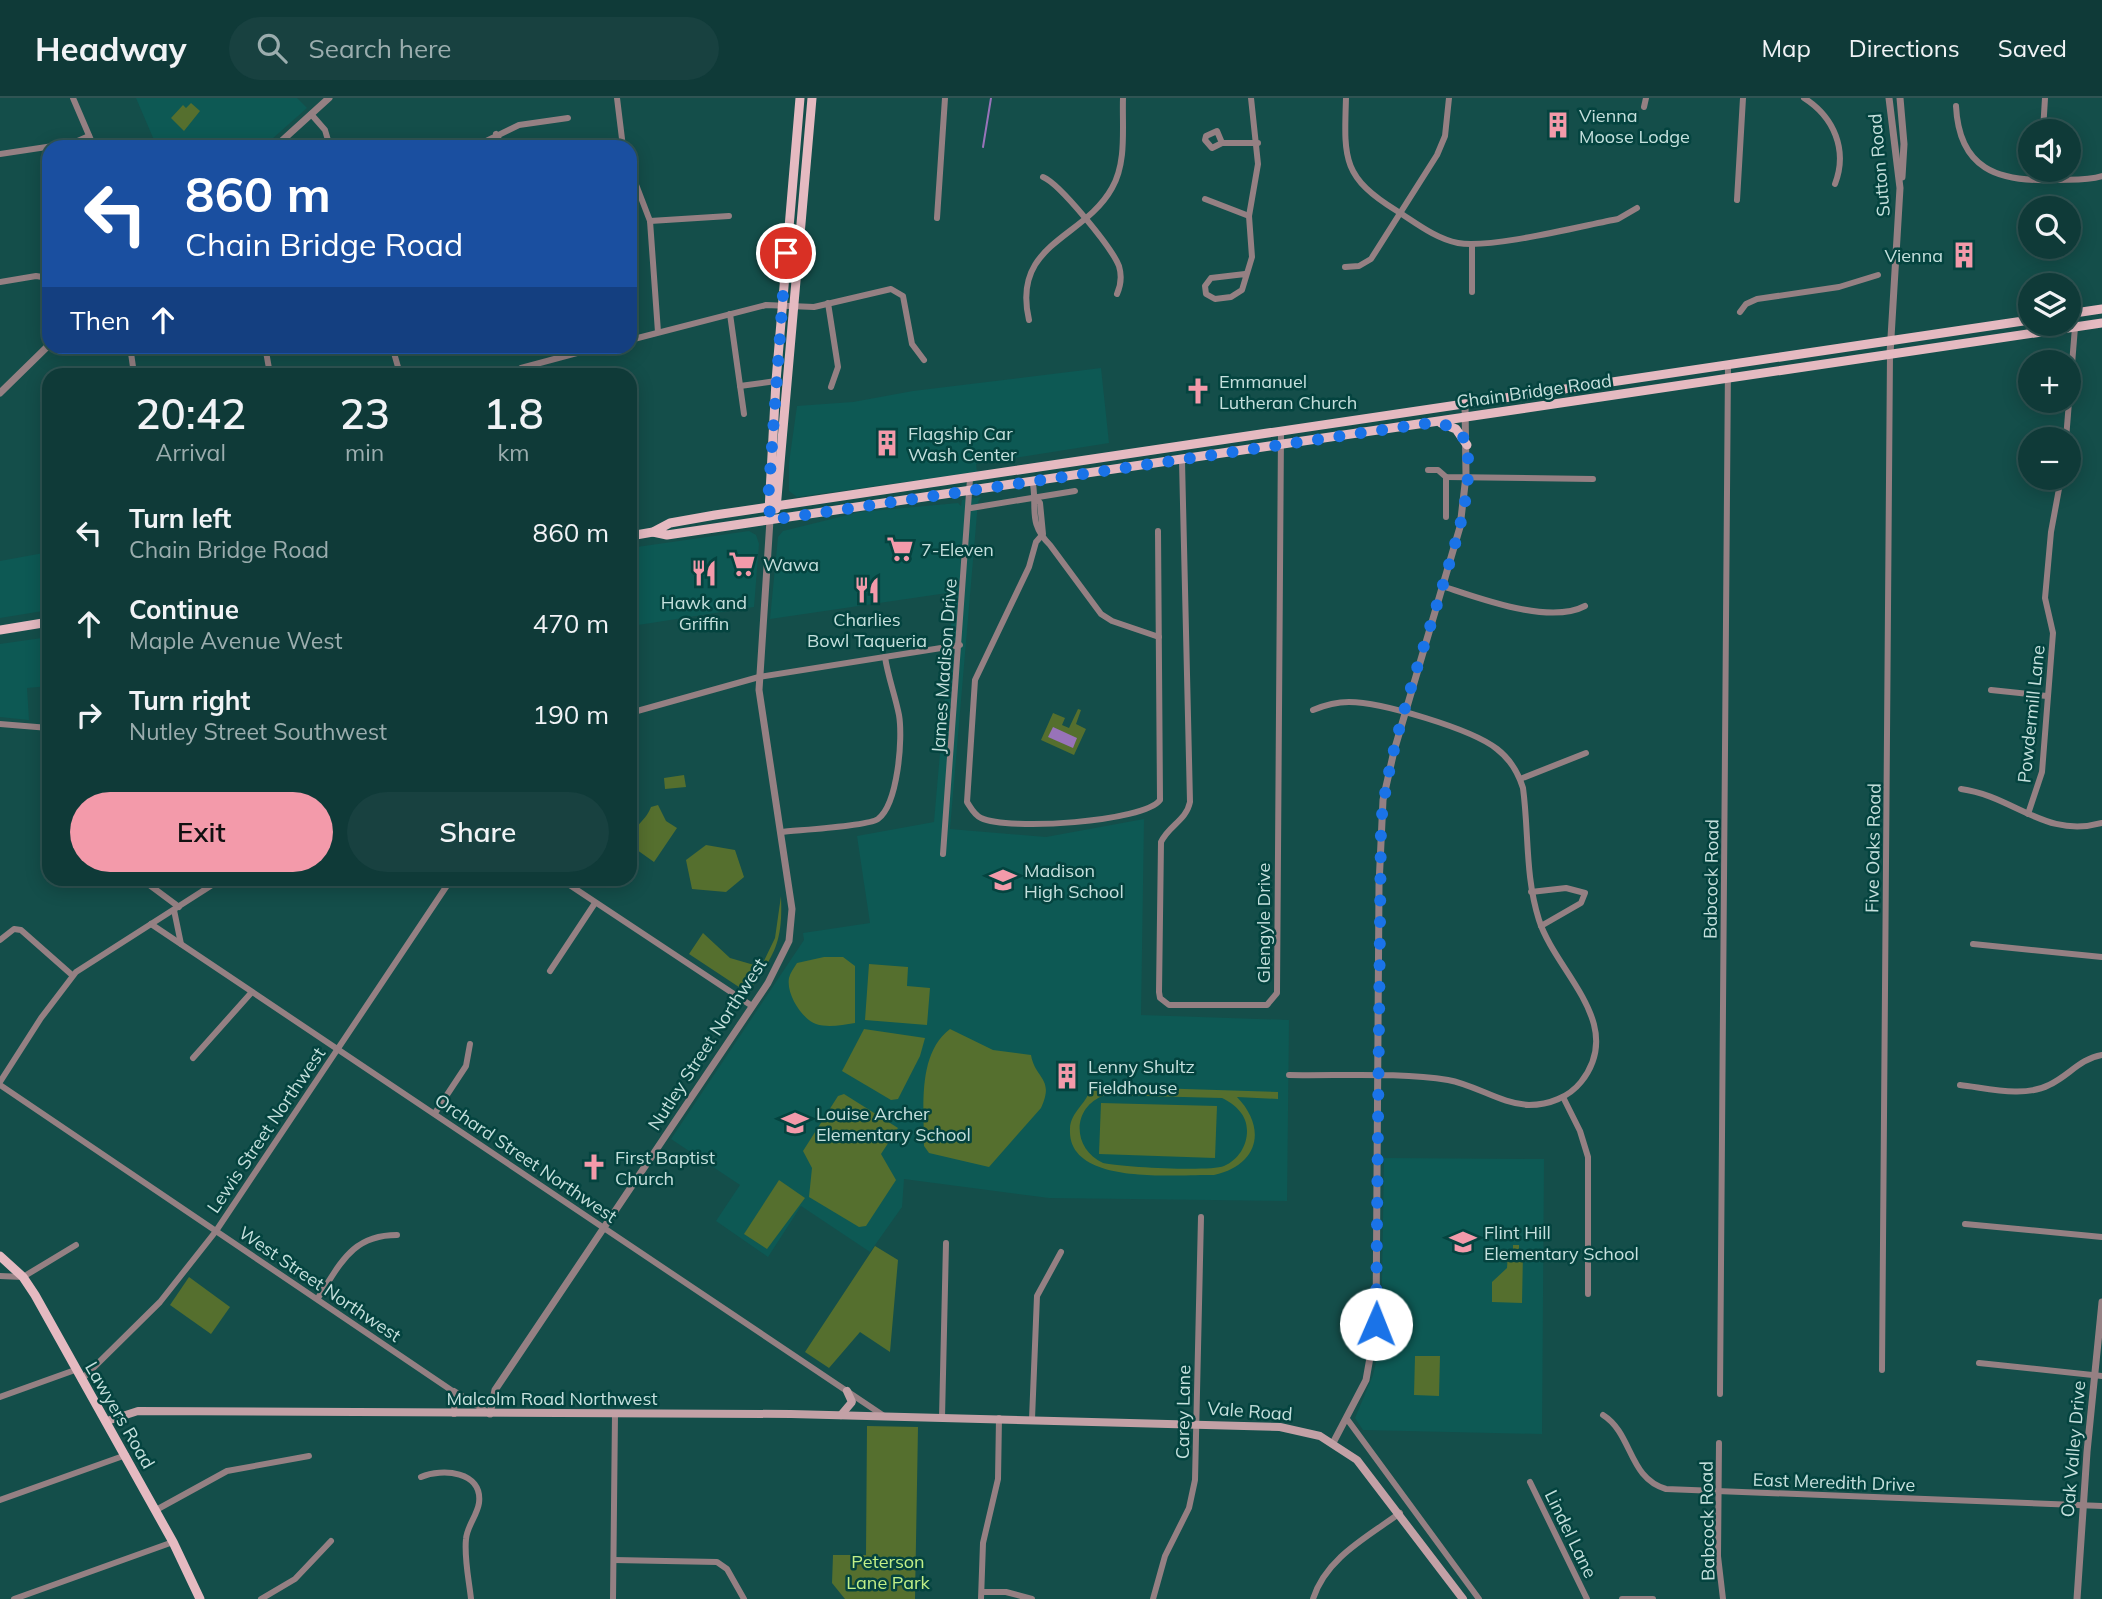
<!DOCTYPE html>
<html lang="en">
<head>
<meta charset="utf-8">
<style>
	:root { --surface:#0f3a38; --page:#184140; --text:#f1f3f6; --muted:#9badae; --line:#2f5453; --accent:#f39aaa }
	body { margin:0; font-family:Mulish,sans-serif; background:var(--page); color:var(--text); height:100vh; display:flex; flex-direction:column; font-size:26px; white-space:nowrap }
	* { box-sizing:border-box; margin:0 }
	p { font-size:23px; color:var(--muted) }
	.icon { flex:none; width:38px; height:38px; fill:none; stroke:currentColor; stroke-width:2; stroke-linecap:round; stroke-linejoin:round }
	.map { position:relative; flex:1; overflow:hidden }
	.panel { position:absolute; left:42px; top:270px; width:595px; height:518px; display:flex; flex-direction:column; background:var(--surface); border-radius:21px; box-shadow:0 4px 18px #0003,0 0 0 2px var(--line) }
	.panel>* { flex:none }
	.guide { position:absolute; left:42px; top:42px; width:595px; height:214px; border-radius:21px; box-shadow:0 4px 18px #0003,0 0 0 2px var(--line); background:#1a4fa0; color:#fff; overflow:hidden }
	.buttons { position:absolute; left:2018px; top:21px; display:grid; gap:14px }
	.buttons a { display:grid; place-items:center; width:63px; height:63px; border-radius:50%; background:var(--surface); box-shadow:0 4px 18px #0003,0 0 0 2px var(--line); font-size:35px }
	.pin { position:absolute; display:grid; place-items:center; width:60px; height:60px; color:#fff; margin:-30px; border:4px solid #fff; border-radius:50%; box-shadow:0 2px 7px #0007 }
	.me { position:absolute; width:77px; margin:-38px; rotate:1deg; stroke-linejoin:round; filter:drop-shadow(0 0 5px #0008) }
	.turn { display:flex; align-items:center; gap:24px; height:147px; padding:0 28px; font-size:32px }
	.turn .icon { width:91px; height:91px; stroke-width:2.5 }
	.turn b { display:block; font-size:49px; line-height:60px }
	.then { display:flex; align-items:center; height:66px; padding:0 28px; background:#0003; gap:14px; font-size:26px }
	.eta { display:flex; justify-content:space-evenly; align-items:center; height:119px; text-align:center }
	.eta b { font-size:42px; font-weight:600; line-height:49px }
	.action { display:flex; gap:14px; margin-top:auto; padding:14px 28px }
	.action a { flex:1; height:80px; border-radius:42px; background:var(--accent); color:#111; font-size:28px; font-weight:600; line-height:80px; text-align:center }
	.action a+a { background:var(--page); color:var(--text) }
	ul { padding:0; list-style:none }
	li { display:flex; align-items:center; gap:21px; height:91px; padding:0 28px }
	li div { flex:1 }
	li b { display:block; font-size:26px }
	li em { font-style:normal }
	header { display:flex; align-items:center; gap:42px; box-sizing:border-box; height:98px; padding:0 35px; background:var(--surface); border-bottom:2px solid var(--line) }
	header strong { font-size:33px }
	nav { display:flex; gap:38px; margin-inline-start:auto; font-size:24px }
	.search { width:490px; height:63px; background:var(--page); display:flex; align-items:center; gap:18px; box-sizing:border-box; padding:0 24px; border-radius:38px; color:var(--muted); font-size:26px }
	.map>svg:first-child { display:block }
	.built { fill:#0d5954 }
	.green { fill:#556f2e; fill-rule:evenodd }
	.water { fill:#9873b9 }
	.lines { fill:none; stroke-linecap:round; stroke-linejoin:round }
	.stream { stroke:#9873b9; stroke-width:2 }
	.minor { stroke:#958083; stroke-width:6 }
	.tertiary { stroke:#958083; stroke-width:7 }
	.secondary { stroke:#c3a1a6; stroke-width:8 }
	.primary { stroke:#e5bac1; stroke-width:9 }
	.route { stroke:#1a73e8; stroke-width:12; stroke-dasharray:0 21.6 }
	.labels { text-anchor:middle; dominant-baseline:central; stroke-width:5; stroke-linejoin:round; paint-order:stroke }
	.poi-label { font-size:18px; fill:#c5e0dd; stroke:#04433f; text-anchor:start }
	.street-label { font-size:18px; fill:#c5e0dd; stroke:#04433f }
	.park-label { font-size:18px; fill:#c2ef87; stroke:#04433f }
</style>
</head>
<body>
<header>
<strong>Headway</strong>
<div class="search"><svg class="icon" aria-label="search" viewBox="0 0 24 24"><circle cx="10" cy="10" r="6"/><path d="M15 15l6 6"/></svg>Search here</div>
<nav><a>Map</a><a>Directions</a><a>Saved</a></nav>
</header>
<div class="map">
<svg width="2102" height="1501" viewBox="0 0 2102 1501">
	<rect width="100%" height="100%" fill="#144e4a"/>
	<g class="built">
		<path d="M136,0H297L307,10L263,49H157Z"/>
		<path d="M1101,270L1109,345L976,366L977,374L797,399L789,393V365L797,308L853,304L913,293Z"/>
		<path d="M981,399L978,404L950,731L1046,739L1144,721L1141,917L1289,922L1287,1103L1049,1100L904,1081L902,1109L870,1154L801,1108L768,1159L716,1123L740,1087L671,1041L804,842L803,835L870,825L857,738L934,724L954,494L770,521L778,439L783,433L860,414L958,405L961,408L962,402Z"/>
		<path d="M749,433L756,437L759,446L754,509L638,527L630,533V450Z"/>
		<path d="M49,454V512L0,520V463Z"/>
		<path d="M49,539V588L27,590L29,622L0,619V546Z"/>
		<path d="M1384,1060L1544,1061L1542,1336L1363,1332L1355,1320L1373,1277L1381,1243Z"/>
	</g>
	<g class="green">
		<path d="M191,5L200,13L184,33L171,20L183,7L186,10Z"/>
		<path d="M1078,611L1081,612L1076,626L1086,631L1074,657L1041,642L1053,615L1065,620L1062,627L1069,630Z"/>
		<path d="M684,677L686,689L665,691L664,680Z"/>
		<path d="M658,707L666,723L677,730L654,764L630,747C630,729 645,725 651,709Z"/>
		<path d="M706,747L735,752L744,779L726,794L692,791L686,762Z"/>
		<path d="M781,798C783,847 774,856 748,895L689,856L703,835L730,860L761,869L775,840Z"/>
		<path d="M824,859H843L855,868V925C842,927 828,930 816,926C802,921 786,896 789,880C790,875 794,870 797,865Z"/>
		<path d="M869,866L908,869L907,888L930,890L927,927L865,922Z"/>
		<path d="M864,931L925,940L920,958L898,1001L891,1002L842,973Z"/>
		<path d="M950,931L993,952L1031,957C1035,981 1055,980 1041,1010L989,1069L929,1055L924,1048C924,1010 917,956 950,931Z"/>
		<path d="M1090,988L1278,994V1001L1237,999C1267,1030 1259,1067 1214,1077C1177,1076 1067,1089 1070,1031C1070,1013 1090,1004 1090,988ZM1105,997L1222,1000C1236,1007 1247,1017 1247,1033C1247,1048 1238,1062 1224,1068C1209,1074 1121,1069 1103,1065C1072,1051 1071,1009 1105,997Z"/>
		<path d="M844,996L898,1030L881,1056L896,1082L866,1128L859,1129L809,1099L812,1070L803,1053L838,998Z"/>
		<path d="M1101,1005L1217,1008L1215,1060L1099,1056Z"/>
		<path d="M779,1082L805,1100L767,1151L744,1136Z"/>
		<path d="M1513,1147H1519V1155H1523L1522,1205L1492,1204V1184L1507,1170L1508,1155L1513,1154Z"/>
		<path d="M875,1148L898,1162L890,1254L860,1234L829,1270L805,1254Z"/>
		<path d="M189,1179L230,1209L211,1236L170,1207Z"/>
		<path d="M1415,1258H1440L1439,1298L1414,1297Z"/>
		<path d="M867,1328L918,1329L915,1501H845L832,1485L833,1457H866Z"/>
	</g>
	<path class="water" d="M1053,629L1077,640L1073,650L1048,639Z"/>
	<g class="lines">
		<path class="stream" d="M983,49L991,0"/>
		<g class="minor">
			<path d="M73,0L94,49"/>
			<path d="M617,0L623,49"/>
			<path d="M1346,0C1344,61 1342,79 1397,113C1416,125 1436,141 1458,145C1491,151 1581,128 1618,121L1637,110"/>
			<path d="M1804,0C1834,19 1848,52 1835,86"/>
			<path d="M1956,8C1959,71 1998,84 2053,82C2069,81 2087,83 2102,78"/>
			<path d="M1644,9L1646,0"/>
			<path d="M311,16L325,32L330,49"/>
			<path d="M2043,33L2045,0"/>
			<path d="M496,36L503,49"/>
			<path d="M1222,45L1217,33L1206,38L1205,42L1212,50L1222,45H1258"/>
			<path d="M474,49L519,27L568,20"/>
			<path d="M0,56L73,45L89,38"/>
			<path d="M630,71L650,123L658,234"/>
			<path d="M1043,79C1060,86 1112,150 1119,168C1122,178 1121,187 1117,196"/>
			<path d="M1205,101L1249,118"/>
			<path d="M1737,102L1743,0"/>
			<path d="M937,120L945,0"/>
			<path d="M650,123L729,118"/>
			<path d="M1472,146V194"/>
			<path d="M1345,169L1359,168L1371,161L1437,57L1445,38L1449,0"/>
			<path d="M1245,176L1211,180L1205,188L1206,196L1215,201L1231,199L1242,192L1252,159L1249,118L1258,66L1251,0"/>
			<path d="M0,184L36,178L49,180"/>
			<path d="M828,205L838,269L831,289"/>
			<path d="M1740,214L1746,206L1757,201L1839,189L1878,177"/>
			<path d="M730,216L744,316"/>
			<path d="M1029,222C1011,145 1084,141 1112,90C1127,64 1122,29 1123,0"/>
			<path d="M630,242L766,207L814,209L891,191L903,198L912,246L924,262"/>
			<path d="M130,248L134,276"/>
			<path d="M265,248L270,276"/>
			<path d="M392,248L400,276"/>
			<path d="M131,253L157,248"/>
			<path d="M517,276L521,270L603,248"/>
			<path d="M740,288L776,283"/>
			<path d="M2066,341L2075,229"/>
			<path d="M1182,363L1190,704C1186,723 1169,727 1161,744L1159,894L1160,900L1169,907H1267L1277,895L1281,333"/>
			<path d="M1428,372H1438L1446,379L1593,381"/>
			<path d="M1446,379V419"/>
			<path d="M1033,386C1037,412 1028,425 1050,447L1101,516L1112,523L1159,539"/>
			<path d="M1035,399L1040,405L1043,436L1036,444L1029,469L975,582L967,704C971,710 974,717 981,720C1008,733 1144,724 1160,702L1158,433"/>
			<path d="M971,410L1075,393"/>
			<path d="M1442,488C1479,500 1549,527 1585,508"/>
			<path d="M1991,592L2047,598"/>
			<path d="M630,615L759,579L960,547"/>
			<path d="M0,626L49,630"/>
			<path d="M1520,681L1586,655"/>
			<path d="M1961,691C2014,698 2045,741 2102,725"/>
			<path d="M2028,716L2042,674L2053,535L2045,500L2051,434L2061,380"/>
			<path d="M781,734C798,732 869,728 878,721C898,706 903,640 899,617C895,597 888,579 885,559"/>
			<path d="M943,756L970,381"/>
			<path d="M140,780L179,809"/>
			<path d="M559,780L752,908"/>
			<path d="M1531,794L1566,790L1585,795L1581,805L1541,828"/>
			<path d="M174,812L181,846"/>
			<path d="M151,826L884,1318"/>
			<path d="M0,842L14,831L21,832L72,877"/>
			<path d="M1973,846L2102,859"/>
			<path d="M550,873L595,805"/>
			<path d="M193,960L251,895"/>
			<path d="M1289,977C1337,978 1401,974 1448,982C1476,987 1501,1006 1529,1007C1549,1007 1569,999 1581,984C1627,926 1556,875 1539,822C1525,778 1529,735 1523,690C1518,674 1510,661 1497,651C1472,631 1381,604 1349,604C1336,604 1325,607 1313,612"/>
			<path d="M0,984L41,920L76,874L223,780"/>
			<path d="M0,987L451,1292L455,1297L454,1316"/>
			<path d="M1960,987C1987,990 2024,1000 2049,987C2069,978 2079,961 2102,957"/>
			<path d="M1563,999L1580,1033L1588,1059V1196"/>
			<path d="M435,1015L466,968L470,946"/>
			<path d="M1965,1126L2102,1139"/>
			<path d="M0,1178L23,1179L76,1147"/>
			<path d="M318,1200C340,1167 351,1137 397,1137"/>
			<path d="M1979,1265L2102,1278"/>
			<path d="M1882,1272L1890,256"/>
			<path d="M81,1282L160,1204L216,1133L452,780"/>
			<path d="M454,1293L489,1315"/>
			<path d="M1720,1296L1728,266"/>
			<path d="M0,1299L75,1272"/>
			<path d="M1603,1317C1633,1336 1628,1380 1666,1391L2102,1408"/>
			<path d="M942,1320L946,1145"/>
			<path d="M1032,1321L1037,1198L1061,1154"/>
			<path d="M1347,1321L1479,1501"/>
			<path d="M1719,1345L1718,1458L1723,1501"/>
			<path d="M421,1379C442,1370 483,1373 479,1405C477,1418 467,1428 466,1441C464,1460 469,1482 471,1501"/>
			<path d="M1530,1384L1587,1501"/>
			<path d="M0,1402L126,1357"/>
			<path d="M156,1412L227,1373L309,1358"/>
			<path d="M614,1462L717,1464L727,1471L744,1501"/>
			<path d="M982,1494H1006L1032,1501"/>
			<path d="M14,1501L173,1444"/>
			<path d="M261,1501L295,1481L331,1443"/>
			<path d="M613,1501L615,1316"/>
			<path d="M981,1501L983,1445L998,1381L999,1320"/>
			<path d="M1153,1501L1165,1458L1189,1410L1195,1382L1201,1119"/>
			<path d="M1313,1501C1326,1460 1367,1439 1400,1415"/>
			<path d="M1622,1501H1653"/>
		</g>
		<g class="tertiary">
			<path d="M1889,0L1900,90L1890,256"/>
			<path d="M1900,0L1904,46L1902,79"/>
			<path d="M275,49L329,0"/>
			<path d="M0,295L49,247"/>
			<path d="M490,1316L495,1292L768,885L789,843L792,811L759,592L770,422"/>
			<path d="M1333,1345L1366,1282L1376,1226L1379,787L1383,702L1394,653L1460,429L1466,378L1465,305"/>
			<path d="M2077,1501L2087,1354L2102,1204"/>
		</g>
		<g class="secondary">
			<path d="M841,1317L852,1304L847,1293"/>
			<path d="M107,1323L138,1313L791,1316L1280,1329L1320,1338L1357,1362L1463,1501"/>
		</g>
		<g class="primary">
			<path d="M2068,216L2102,211"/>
			<path d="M1441,325L1456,331L1467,347"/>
			<path d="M776,411L812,0"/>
			<path d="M769,413L776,283L800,0"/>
			<path d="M653,434L667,437L2102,225"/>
			<path d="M630,438L653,434L670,425L715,417L2030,222"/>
			<path d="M0,532L49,524"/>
			<path d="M0,1158L23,1179L35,1197L173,1444L200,1501"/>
		</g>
	</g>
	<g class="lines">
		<path class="route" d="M786,155L768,403L771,422L1436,324C1450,328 1464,333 1467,349C1473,397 1455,445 1442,490C1419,567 1389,646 1381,726L1376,1226"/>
	</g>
	<defs>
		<g id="building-bare" transform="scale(2.1)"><path d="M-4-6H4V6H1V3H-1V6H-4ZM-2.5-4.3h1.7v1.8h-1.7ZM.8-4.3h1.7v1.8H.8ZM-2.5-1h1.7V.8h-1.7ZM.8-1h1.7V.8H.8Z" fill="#f39aaa" stroke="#04433f" stroke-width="2.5" paint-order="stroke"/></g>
		<g id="church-bare" transform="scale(2.1)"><path d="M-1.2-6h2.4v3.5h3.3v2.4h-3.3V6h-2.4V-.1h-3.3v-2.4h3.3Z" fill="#f39aaa" stroke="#04433f" stroke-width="2.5" paint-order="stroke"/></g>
		<g id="supermarket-bare" transform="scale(2.1)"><path d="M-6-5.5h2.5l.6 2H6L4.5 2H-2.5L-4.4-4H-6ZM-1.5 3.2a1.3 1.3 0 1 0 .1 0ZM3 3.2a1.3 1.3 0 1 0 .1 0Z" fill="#f39aaa" stroke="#04433f" stroke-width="2.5" paint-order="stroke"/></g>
		<g id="restaurant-bare" transform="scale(2.1)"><path d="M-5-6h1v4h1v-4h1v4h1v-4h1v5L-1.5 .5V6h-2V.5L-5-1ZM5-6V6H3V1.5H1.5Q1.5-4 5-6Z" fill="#f39aaa" stroke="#04433f" stroke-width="2.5" paint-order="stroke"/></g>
		<g id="school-bare" transform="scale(2.1)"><path d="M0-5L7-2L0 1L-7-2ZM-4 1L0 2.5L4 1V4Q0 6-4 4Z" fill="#f39aaa" stroke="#04433f" stroke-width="2.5" paint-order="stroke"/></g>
	</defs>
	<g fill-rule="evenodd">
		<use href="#building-bare" x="1558" y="27"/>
		<use href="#building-bare" x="1964" y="157"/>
		<use href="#church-bare" x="1198" y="293"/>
		<use href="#building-bare" x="887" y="345"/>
		<use href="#supermarket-bare" x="900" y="451"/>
		<use href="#supermarket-bare" x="742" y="466"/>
		<use href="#restaurant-bare" x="704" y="475"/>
		<use href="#restaurant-bare" x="867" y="492"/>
		<use href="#school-bare" x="1003" y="782"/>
		<use href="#building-bare" x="1067" y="978"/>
		<use href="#school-bare" x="795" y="1025"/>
		<use href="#church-bare" x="594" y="1069"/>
		<use href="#school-bare" x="1463" y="1144"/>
	</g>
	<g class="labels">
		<g class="poi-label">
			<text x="1579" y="17">Vienna<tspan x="1579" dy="21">Moose Lodge</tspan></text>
			<text x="1943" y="157" text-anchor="end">Vienna</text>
			<text x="1219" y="283">Emmanuel<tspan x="1219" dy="21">Lutheran Church</tspan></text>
			<text x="908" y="335">Flagship Car<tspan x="908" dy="21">Wash Center</tspan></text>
			<text x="921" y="451">7-Eleven</text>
			<text x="763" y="466">Wawa</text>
			<text x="704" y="504" text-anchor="middle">Hawk and<tspan x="704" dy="21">Griffin</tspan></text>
			<text x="867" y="521" text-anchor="middle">Charlies<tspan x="867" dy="21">Bowl Taqueria</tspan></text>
			<text x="1024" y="772">Madison<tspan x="1024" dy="21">High School</tspan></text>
			<text x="1088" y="968">Lenny Shultz<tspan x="1088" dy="21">Fieldhouse</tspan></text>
			<text x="816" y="1015">Louise Archer<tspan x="816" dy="21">Elementary School</tspan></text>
			<text x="615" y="1059">First Baptist<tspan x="615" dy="21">Church</tspan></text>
			<text x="1484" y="1134">Flint Hill<tspan x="1484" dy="21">Elementary School</tspan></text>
		</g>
		<g class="street-label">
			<text transform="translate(1879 67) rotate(-95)">Sutton Road</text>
			<text transform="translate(1534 293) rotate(-8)">Chain Bridge Road</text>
			<text transform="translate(944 568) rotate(-86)">James Madison Drive</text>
			<text transform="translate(2031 616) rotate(-84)">Powdermill Lane</text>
			<text transform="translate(1873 750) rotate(-89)">Five Oaks Road</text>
			<text transform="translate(1711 781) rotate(-89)">Babcock Road</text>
			<text transform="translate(1263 825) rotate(-90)">Glengyle Drive</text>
			<text transform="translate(707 946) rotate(-57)">Nutley Street Northwest</text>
			<text transform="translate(266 1032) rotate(-56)">Lewis Street Northwest</text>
			<text transform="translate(526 1060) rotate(34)">Orchard Street Northwest</text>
			<text transform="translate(320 1186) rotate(34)">West Street Northwest</text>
			<text x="552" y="1300">Malcolm Road Northwest</text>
			<text transform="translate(1250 1313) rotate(4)">Vale Road</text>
			<text transform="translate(1183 1314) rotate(-89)">Carey Lane</text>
			<text transform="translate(120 1317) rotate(60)">Lawyers Road</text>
			<text transform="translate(2073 1351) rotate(-85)">Oak Valley Drive</text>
			<text transform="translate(1834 1384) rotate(2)">East Meredith Drive</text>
			<text transform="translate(1707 1423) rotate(-91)">Babcock Road</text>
			<text transform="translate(1571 1436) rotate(64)">Lindel Lane</text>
		</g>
		<g class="park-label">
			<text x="888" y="1463">Peterson<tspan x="888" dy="21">Lane Park</tspan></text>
		</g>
	</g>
</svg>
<div class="buttons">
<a><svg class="icon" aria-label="sound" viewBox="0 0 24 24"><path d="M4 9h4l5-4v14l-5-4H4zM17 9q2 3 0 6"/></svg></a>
<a><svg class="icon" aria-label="search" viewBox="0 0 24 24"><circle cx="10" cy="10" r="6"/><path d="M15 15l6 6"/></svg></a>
<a><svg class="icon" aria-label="layers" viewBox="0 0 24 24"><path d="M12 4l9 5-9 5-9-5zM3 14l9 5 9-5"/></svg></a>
<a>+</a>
<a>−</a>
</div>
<div class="pin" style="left:786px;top:155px;background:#d93025"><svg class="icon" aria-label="arrive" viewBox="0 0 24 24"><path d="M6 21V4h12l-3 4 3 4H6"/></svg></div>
<svg class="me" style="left:1376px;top:1226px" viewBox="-20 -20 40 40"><circle r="19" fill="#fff"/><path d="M0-13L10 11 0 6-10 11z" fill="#1a73e8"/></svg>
<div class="guide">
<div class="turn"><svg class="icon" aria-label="left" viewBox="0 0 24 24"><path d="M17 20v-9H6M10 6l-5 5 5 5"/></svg><div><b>860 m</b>Chain Bridge Road</div></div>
<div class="then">Then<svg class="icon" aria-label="ahead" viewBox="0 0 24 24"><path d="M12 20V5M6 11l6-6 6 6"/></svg></div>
</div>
<section class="panel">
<div class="eta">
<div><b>20:42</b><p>Arrival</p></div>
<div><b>23</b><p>min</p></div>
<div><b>1.8</b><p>km</p></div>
</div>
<ul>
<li><svg class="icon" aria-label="left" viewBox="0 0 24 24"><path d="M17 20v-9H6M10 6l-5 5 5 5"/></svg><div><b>Turn left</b><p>Chain Bridge Road</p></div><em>860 m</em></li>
<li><svg class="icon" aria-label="ahead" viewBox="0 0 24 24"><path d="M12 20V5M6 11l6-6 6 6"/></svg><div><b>Continue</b><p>Maple Avenue West</p></div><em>470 m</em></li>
<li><svg class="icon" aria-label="right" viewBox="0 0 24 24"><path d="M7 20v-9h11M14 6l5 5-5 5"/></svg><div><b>Turn right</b><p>Nutley Street Southwest</p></div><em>190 m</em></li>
</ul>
<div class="action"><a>Exit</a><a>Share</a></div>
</section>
</div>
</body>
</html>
